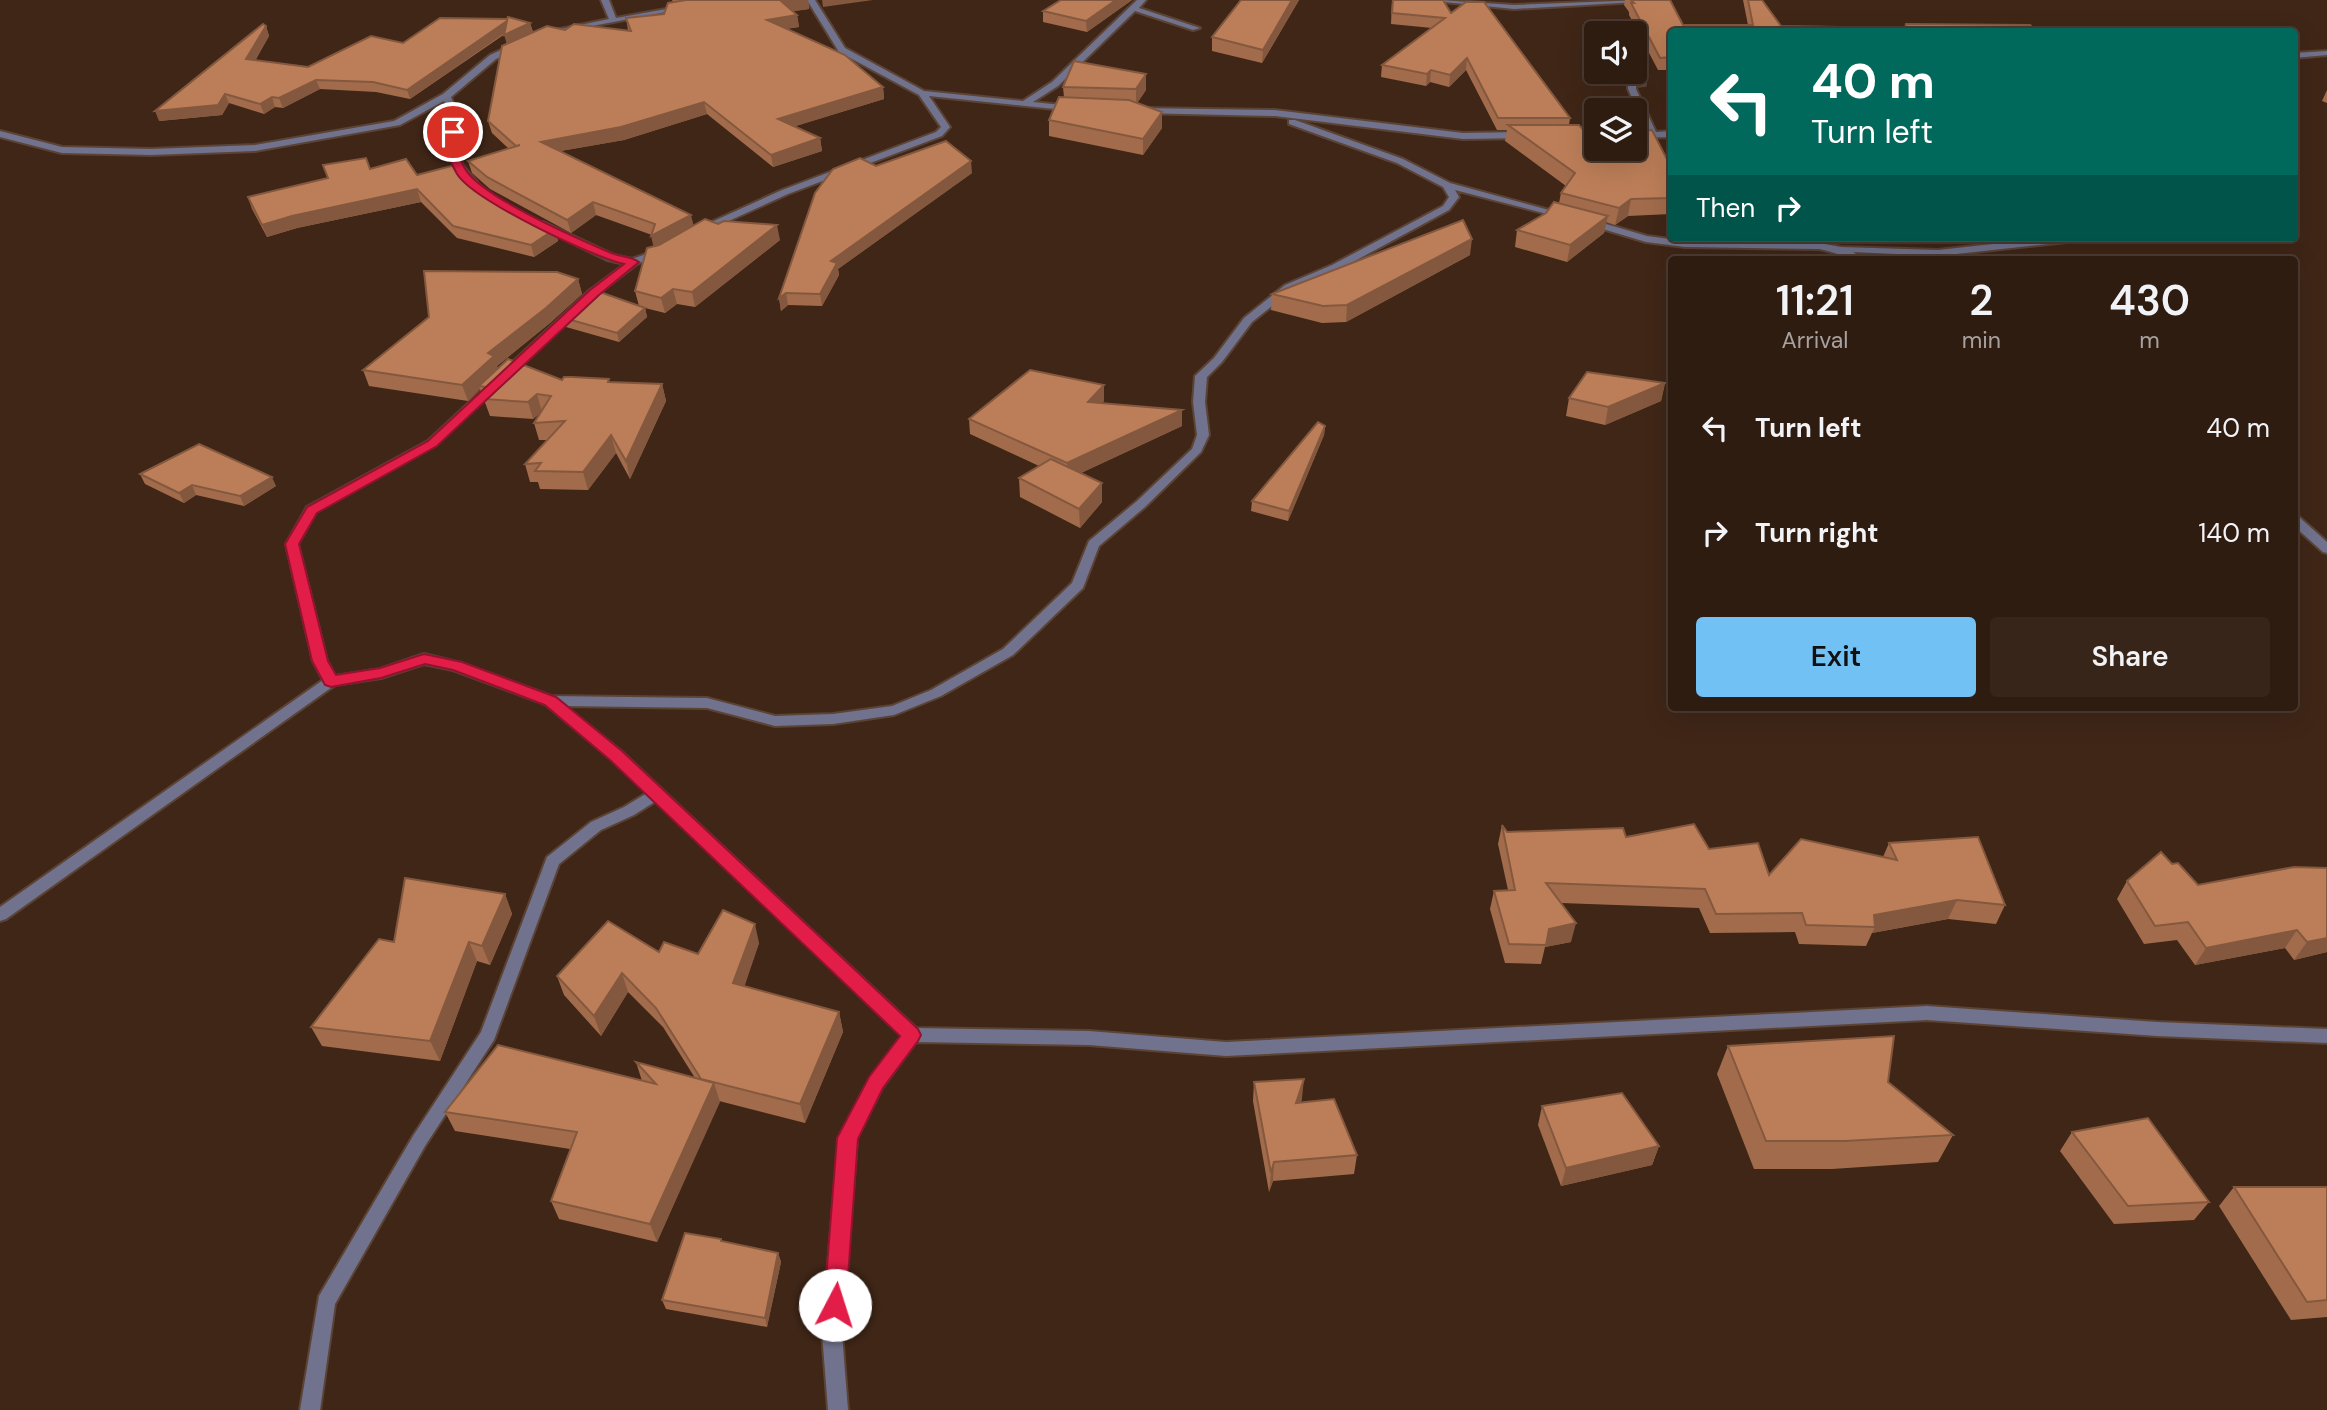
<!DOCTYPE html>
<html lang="en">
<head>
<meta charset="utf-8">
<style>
	:root { --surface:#2f1c11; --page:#37251a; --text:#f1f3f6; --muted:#a7a19f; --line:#4a3a31; --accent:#72c1f5 }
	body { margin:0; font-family:"DM Sans",sans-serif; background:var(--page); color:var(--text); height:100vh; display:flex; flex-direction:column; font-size:26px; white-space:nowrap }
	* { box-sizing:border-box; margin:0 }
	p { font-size:23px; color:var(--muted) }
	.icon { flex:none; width:38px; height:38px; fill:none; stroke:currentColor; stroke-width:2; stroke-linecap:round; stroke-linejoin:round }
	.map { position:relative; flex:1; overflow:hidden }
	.panel { position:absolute; left:1668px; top:256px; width:630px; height:455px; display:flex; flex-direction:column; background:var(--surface); border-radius:7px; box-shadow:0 7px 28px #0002,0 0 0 2px var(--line) }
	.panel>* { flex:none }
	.guide { position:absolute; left:1668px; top:28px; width:630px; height:214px; border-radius:7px; box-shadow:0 7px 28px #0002,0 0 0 2px var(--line); background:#00695c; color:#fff; overflow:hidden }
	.controls { position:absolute; left:1584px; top:21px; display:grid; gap:14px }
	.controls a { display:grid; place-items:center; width:63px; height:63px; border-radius:7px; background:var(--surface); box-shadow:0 7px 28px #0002,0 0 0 2px var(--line); font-size:35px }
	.pin { position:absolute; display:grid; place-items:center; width:60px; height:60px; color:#fff; margin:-30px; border:4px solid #fff; border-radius:50%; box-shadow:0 2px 7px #0007 }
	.me { position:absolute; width:77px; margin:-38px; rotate:5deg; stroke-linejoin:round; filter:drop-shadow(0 0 5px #0008) }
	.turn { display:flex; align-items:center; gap:24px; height:147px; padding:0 28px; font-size:32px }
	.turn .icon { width:91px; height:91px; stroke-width:2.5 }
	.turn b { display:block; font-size:49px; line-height:60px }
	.then { display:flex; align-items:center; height:66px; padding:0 28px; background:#0003; gap:14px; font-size:26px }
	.eta { display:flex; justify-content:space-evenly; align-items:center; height:119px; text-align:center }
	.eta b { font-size:42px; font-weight:600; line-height:49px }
	.cta { display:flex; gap:14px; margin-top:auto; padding:14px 28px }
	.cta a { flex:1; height:80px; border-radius:7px; background:var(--accent); color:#111; font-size:28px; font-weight:600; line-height:80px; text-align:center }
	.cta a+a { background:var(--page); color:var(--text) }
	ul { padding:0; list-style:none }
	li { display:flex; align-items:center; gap:21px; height:105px; padding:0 28px }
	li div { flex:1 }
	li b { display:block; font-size:26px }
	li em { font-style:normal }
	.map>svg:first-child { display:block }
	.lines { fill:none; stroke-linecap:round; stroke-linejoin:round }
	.street-casing { stroke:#5b4335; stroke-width:4 }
	.street { fill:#71728d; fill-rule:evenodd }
	.wall { fill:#a26c4c }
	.shaded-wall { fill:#84583e }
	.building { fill:#bc7e58; stroke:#84583e; stroke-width:2 }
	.route { fill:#e11d48; stroke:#92132f; stroke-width:2 }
</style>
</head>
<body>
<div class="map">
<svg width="2327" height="1410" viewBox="0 0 2327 1410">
	<rect width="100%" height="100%" fill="#3f2617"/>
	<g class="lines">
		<g class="street-casing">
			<g id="street">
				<path d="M601,0H609L616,18L683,6L687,8L545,35L541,33L609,19Z"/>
				<path d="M807,0H815L845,48L924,91L1023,101L1052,82L1137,0H1146L1139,8L1200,28L1193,30L1135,11L1058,86L1033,102L1071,106L1075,109L1074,111L929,96L950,127L942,136L788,194L702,233H696V229L782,190L936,132L941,127L919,95L839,52Z"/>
				<path d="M1440,0L1514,5L1642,0L1638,2L1514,9L1444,2Z"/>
				<path d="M514,44L521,46L496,59L451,97C461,119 453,143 462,164C466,171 472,176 477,182L472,185C439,169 455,128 444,101L400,125L255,151L151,155L62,153L0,137V131L62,147L151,149L255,145L394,121L443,94L490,55Z"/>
				<path d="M2327,51V55L2294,58V53Z"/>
				<path d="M1628,81H1645V85L1636,86V89L1656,132L1671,131V137L1634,138V132H1647L1628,89Z"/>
				<path d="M1140,108L1275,110L1463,133L1525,132L1530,135L1525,138L1463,139L1275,116L1137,113V109Z"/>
				<path d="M1289,120H1295L1403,159L1450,183L1571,216L1566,219L1455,190L1459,197L1449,210L1340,269L1293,289L1252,322L1222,362L1207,377L1205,402L1209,435L1201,452L1145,507L1099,546L1083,588L1013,655L941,696L894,715L833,724L775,726L707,708L565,706L621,751L916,1028L1089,1031L1226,1042L1927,1006L2157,1022L2327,1029V1043L2157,1036L1927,1020L1226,1056L1089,1045L916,1042L882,1088L857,1138L842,1333L848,1410H828L822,1333L839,1138L870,1078L902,1036L656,801L634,815L601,830L559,864L494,1040L425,1146L335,1304L320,1410H300L319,1296L413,1136L481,1032L547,857L591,822L624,807L647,793L611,759L545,704L453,670L424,664L381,678L335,685L6,919L0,921V907L323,680L313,661L286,544L307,507L428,441L590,290L625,264L607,260L537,226V222H543L614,255L632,259L660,249L665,252L637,264L598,294L436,445L316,512L298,544L327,661L335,676L380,669L424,654L461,663L551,696L707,698L775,716L833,714L892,706L931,690L1003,649L1072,583L1089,541L1137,501L1192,449L1197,435L1193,402L1195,376L1214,358L1244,318L1285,285L1332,265L1443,206L1449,197L1443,187L1397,163L1289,124Z"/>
				<path d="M1589,219L1647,236L1685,241L1819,243L1841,247L1938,250L2049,238H2081L2076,241L1938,256L1853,252L1864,259C1848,259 1835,252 1819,249L1685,247L1646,242L1586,224V220Z"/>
				<path d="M2294,515L2298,516L2327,542V553L2323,552L2294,526Z"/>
			</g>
		</g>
		<use href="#street" class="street"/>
	</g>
	<g class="wall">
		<path d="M672,0H808L809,9L793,11L797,15L799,27L786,29L883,87L884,99L795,126L820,138L822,151L773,167L707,114L624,140L560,151L693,225L718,224L780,240L695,307L677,304L665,313L645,308L647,317L619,342L566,327L564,318L639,306L635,291L654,246L652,235L596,215L571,233L490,189L472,173L468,161L509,149L492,133L488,121L507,44L505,34L410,99L376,92L320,89L283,108L275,107L264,114L229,103L222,115L159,121L266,26L269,36L255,61L308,67L403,43L530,23L533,32L565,30H628L626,18L664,14L673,2Z"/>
		<path d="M1061,0H1132L1087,32L1043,22V11Z"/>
		<path d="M1299,0L1262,63L1212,51V37Z"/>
		<path d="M1392,0H1443L1451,13L1570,118L1569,125L1586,133L1671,167V214L1628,216L1615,225L1606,222L1604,233L1567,262L1515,247L1517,230L1546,213L1559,203L1561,193L1566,186L1505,141L1507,130H1497L1466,70L1449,87L1430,82L1426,86L1381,77L1382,65L1432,28L1391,24Z"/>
		<path d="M1625,0H1670L1683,25H1748L1743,0H1762L1781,26L1671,32V70H1658L1629,15V12L1624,5Z"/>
		<path d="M1906,24L2038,32H1904Z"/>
		<path d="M1146,74V90L1137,103L1162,128L1143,155L1049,136V120L1064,97L1063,87Z"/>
		<path d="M2327,90V103L2322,101Z"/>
		<path d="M876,166L972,173L838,269L839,275L822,306L788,305L781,311L779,298Z"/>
		<path d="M370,169L417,175L499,199L555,229L558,241L534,257L457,238L421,202L297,228L267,237L252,209L248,197Z"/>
		<path d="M1470,255L1346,322L1322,323L1271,310L1272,294Z"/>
		<path d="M578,279L582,294L550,323L497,366L498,369L562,380L662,384L666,401L630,479L616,453L588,490L540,489L538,482H530L525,464L547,440H539L534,423L541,412L533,419L490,416L480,389L468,401L369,386L363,370Z"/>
		<path d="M1665,383L1661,401L1605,425L1566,416L1569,398Z"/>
		<path d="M1104,401L1102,403L1182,426L1081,473L1102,502L1080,528L1020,497L1019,478L1039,466L970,434L969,419Z"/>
		<path d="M1325,426L1324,435L1288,521L1251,511L1252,501Z"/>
		<path d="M140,474L276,486L244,506L196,495L184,503L145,484Z"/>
		<path d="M1502,825L1507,832L1626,837L1709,849L1769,875L1883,857L1889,843L2005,905L1996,924L1948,919L1872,933L1866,946L1799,944L1795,932L1710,933L1699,908L1561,903L1571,942L1545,947L1541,964L1505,963L1490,909L1494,891L1508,890L1498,844Z"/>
		<path d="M2172,864L2198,885L2327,869V952L2294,960L2285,948L2195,965L2177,940L2144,944L2117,899L2127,881Z"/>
		<path d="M505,894L512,914L490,965L477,961L440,1061L322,1046L311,1027Z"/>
		<path d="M759,943L744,986L839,1012L843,1032L805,1123L719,1101L657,1242L559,1219L551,1201L570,1149L455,1131L445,1112L642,1081L636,1062L695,1078L663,1027L628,992L601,1036L564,995L557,976L659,952L698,954Z"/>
		<path d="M1728,1046L1888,1082L1953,1135L1938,1162L1832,1169H1754L1717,1074Z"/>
		<path d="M1254,1082L1302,1098L1301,1102L1357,1155L1354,1174L1273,1181L1269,1192L1253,1101Z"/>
		<path d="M1542,1106L1659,1146L1652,1165L1561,1186L1538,1125Z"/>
		<path d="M2072,1132L2209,1202L2194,1220L2114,1224L2060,1151Z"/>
		<path d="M2234,1187H2327V1317L2291,1320L2219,1206Z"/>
		<path d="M721,1239L722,1241L778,1253L781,1262L767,1327L666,1309L662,1300Z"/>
	</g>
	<g class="shaded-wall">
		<path d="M791,0H808L809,9L782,13L781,1Z"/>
		<path d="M822,0H873L823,7Z"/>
		<path d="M1116,0H1132L1087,32L1086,21Z"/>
		<path d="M1292,0H1299L1262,63L1263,50Z"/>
		<path d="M797,15L799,27L768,31L767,20Z"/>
		<path d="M507,21L509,30L410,99L407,90Z"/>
		<path d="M530,23L533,32L507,44L504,35Z"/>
		<path d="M266,26L269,36L250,69L246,59Z"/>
		<path d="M1467,58L1466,70L1449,87L1450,75Z"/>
		<path d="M1431,70L1430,82L1426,86L1427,74Z"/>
		<path d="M1146,74V90L1136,105V89Z"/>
		<path d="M316,80L320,89L283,108L279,98Z"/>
		<path d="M883,87L884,99L780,131L778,119Z"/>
		<path d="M225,94L229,103L222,115L159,121L155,111Z"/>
		<path d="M272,97L275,107L264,114L260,104Z"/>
		<path d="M704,102L707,114L624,140L544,154L541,142Z"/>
		<path d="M1162,112V128L1143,155V139Z"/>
		<path d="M820,138L822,151L773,167L771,155Z"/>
		<path d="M971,161L972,173L838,269L839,275L822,306L820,294L831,261Z"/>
		<path d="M417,189L421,202L297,228L267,237L262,225L292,216Z"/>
		<path d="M1631,199L1628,216L1615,225L1619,208Z"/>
		<path d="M593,202L596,215L571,233L567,220Z"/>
		<path d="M691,215L694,227L654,249L651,236Z"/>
		<path d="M1608,216L1604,233L1567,262L1570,245Z"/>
		<path d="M777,225L780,240L695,307L692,292Z"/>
		<path d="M555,229L558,241L534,257L531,245Z"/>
		<path d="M1472,239L1470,255L1346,322L1347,305Z"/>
		<path d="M578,279L582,294L550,323L497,366L499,372L479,386L480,389L468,401L462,385L488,353Z"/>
		<path d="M673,289L677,304L665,313L661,298Z"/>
		<path d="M786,293L788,305L781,311L779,298Z"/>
		<path d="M645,308L647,317L619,342L617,333Z"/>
		<path d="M1665,383L1661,401L1605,425L1608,407Z"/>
		<path d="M662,384L666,401L630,479L626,461Z"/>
		<path d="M1104,385V401L1088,417V402Z"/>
		<path d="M537,394L542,412L533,419L528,402Z"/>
		<path d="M1182,410V426L1068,479L1067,463Z"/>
		<path d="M1325,426L1324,435L1288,521L1289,511Z"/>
		<path d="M611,435L616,453L588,490L583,472Z"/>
		<path d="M272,477L276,486L244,506L240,496Z"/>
		<path d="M1102,483V502L1080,528L1079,509Z"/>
		<path d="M192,485L196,495L184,503L179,493Z"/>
		<path d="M505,894L512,914L490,965L482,946Z"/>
		<path d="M1957,900L1948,919L1872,933L1875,927L1874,915Z"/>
		<path d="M1576,923L1571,942L1545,947L1549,929Z"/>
		<path d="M755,924L759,943L739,1003L733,983Z"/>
		<path d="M2297,930L2285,948L2195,965L2206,948Z"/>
		<path d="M2327,938V952L2294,960L2307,942Z"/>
		<path d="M469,942L477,961L440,1061L430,1041Z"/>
		<path d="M622,973L628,992L601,1036L594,1016Z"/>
		<path d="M839,1012L843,1032L805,1123L800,1104Z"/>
		<path d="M1304,1079L1302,1098L1294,1122L1296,1103Z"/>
		<path d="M714,1083L720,1102L657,1242L650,1224Z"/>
		<path d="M1659,1146L1652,1165L1561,1186L1566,1168Z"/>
		<path d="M1274,1162L1273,1181L1269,1192L1271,1173Z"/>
		<path d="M778,1253L781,1262L767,1327L765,1318Z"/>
	</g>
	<g class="building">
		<path d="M686,0H791L781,1L797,15L767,20L845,55L883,87L778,119L820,138L771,155L704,102L621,127L541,142L691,215L651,236L655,224L593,202L567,220L487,177L468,161L520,145L516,146L488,121L502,46L547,26L565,30L574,24L631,31L626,18L664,14L668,3Z"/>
		<path d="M1061,0H1116L1086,21L1043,11Z"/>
		<path d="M1241,0H1292L1263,50L1212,37Z"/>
		<path d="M1393,0H1443L1451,13L1466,2H1484L1570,118H1498L1467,58L1450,75L1431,70L1427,74L1382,65L1445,18L1392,13Z"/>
		<path d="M1631,0H1670L1683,25H1753L1748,0H1762L1781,26L1840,27V32H1671V57L1660,58L1631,3H1634Z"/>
		<path d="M508,17L530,23L504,35L507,21L407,90L373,82L316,80L279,98L272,97L260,104L225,94L218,105L155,111L263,24L266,26L246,59L308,67L371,36L403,43L440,18L507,19Z"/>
		<path d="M1906,24L2030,25L2038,32H1916L1905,28Z"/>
		<path d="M1074,61L1146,74L1136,89L1063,87Z"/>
		<path d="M1059,97L1129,100L1162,112L1143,139L1049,120Z"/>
		<path d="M1508,125H1579L1586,133H1596V149H1634V131L1652,130L1671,167V198L1631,199L1619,208L1561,193L1575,173Z"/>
		<path d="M946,141L971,161L831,261L837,263L820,294L786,293L779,298L815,193L833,169L860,158L876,166Z"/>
		<path d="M366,158L370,169L406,159L417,175L455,165L499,199L555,229L531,245L453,226L417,189L292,216L262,225L248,197L328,178L323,165Z"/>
		<path d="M1554,202L1608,216L1570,245L1517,230L1546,213Z"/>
		<path d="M705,219L718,224L724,221L777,225L692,292L673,289L661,298L635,291L647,248L659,245Z"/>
		<path d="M1463,220L1472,239L1347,305L1323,306L1272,294Z"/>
		<path d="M424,271L557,272L578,279L546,308L488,353L494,356L462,385L363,370L429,317Z"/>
		<path d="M594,290L645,308L617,333L564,318Z"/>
		<path d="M508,359L562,380L564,377H572L609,379L608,382L662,384L626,461L611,435L583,472L535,471L541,463L525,464L565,421L534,423L551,396L537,394L528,402L484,399L493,388L479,386Z"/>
		<path d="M1030,370L1104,385L1088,402L1182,410L1067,463L969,419Z"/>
		<path d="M1587,372L1665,383L1608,407L1569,398Z"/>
		<path d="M1318,422L1325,426L1289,511L1252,501Z"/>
		<path d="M199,444L272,477L240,496L192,485L179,493L140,474Z"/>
		<path d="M1051,459L1102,483L1079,509L1019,478Z"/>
		<path d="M1694,824L1709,849L1758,843L1769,875L1801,839L1897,860L1889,843L1978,837L2005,905L1957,900L1874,915L1875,927L1806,925L1802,913L1716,914L1705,889L1546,883L1576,923L1549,929L1546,945L1509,944L1494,891L1515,890L1502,825L1507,832L1623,828L1626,837Z"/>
		<path d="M2161,852L2172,864L2178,863L2198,885L2294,867L2327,868V938L2307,942L2297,930L2206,948L2188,922L2155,926L2127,881Z"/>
		<path d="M405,878L505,894L482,946L469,942L430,1041L311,1027L379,939L394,942Z"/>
		<path d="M723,910L755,924L733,983L839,1012L800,1104L701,1079L656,1008L622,973L594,1016L557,976L608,921L659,952L664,942L698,954Z"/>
		<path d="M1894,1036L1888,1082L1953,1135L1845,1141H1766L1728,1046Z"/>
		<path d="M498,1045L656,1084L636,1062L714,1083L650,1224L551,1201L577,1132L445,1112Z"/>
		<path d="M1304,1079L1296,1103L1334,1099L1357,1155L1274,1162L1271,1173L1254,1082Z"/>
		<path d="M1622,1093L1659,1146L1566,1168L1542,1106Z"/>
		<path d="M2148,1118L2209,1202L2128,1206L2072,1132Z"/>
		<path d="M2234,1187H2327V1300L2307,1302Z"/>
		<path d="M685,1233L721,1239V1241L778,1253L765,1318L662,1300Z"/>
	</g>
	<path class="route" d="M453,129L458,132C457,145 459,162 468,173C491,201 574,237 609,252C619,257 631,256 639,262L599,295L437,446L317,513L299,544L328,661L336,675L380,668L424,654L462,662L556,697L622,751L918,1029L921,1035L918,1041L883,1088L858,1139L846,1305L842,1312L835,1315L827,1312L824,1305L837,1138L869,1077L900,1036L610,760L545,705L453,670L425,664L381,678L331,687L325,685L312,661L285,544L307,507L428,441L590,290L624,264C592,257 473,200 457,174C449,161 446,146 447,132Z"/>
</svg>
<div class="controls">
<a><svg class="icon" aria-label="sound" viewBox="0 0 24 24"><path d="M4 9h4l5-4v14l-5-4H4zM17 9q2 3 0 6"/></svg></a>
<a><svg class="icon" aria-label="layers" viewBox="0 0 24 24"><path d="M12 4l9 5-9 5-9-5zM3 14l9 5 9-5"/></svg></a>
</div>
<div class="pin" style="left:453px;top:132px;background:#d93025"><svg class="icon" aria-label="arrive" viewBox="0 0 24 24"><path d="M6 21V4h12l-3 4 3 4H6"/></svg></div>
<svg class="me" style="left:835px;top:1305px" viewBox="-20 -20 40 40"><circle r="19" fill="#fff"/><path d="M0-13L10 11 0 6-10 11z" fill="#e11d48"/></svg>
<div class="guide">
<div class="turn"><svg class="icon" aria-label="left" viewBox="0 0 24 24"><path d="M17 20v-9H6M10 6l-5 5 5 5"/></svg><div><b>40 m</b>Turn left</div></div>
<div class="then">Then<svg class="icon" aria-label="right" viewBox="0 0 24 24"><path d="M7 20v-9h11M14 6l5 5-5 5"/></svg></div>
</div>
<section class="panel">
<div class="eta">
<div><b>11:21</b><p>Arrival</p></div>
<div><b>2</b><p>min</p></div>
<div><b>430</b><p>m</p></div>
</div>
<ul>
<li><svg class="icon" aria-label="left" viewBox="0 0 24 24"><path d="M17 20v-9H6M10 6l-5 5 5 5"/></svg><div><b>Turn left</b></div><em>40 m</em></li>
<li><svg class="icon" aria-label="right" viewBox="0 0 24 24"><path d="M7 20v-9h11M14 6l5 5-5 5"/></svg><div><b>Turn right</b></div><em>140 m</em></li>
</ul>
<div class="cta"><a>Exit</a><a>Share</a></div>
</section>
</div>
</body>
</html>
